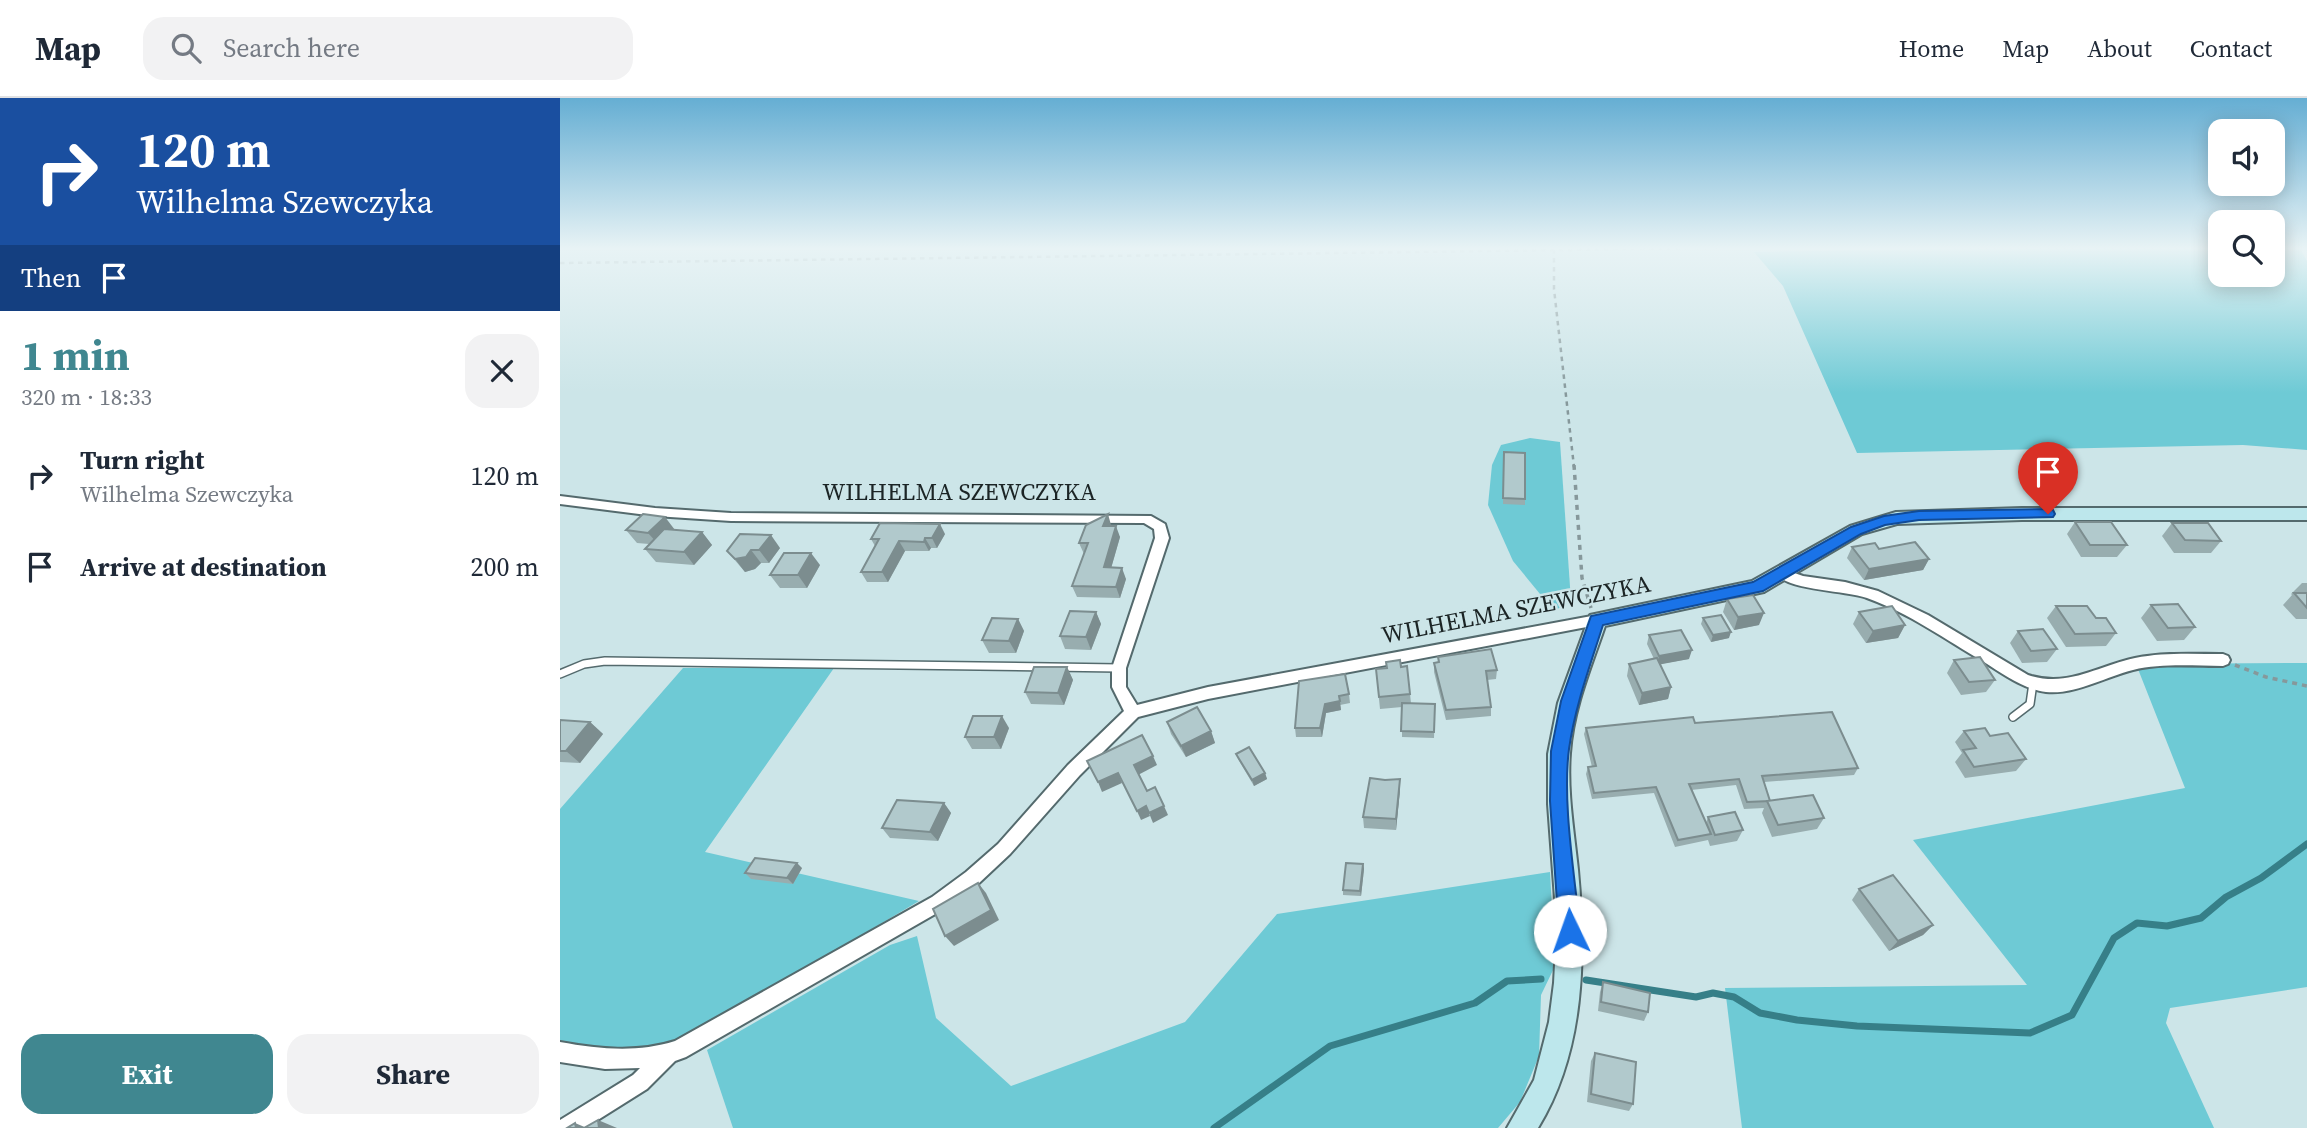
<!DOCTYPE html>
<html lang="en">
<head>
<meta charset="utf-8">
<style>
	:root { --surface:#fff; --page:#f2f2f3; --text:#1f2937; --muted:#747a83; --line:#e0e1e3; --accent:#408790 }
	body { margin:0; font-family:"Source Serif 4",serif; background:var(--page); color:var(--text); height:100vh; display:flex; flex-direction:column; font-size:26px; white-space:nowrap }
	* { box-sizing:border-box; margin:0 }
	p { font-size:23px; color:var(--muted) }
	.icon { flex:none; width:38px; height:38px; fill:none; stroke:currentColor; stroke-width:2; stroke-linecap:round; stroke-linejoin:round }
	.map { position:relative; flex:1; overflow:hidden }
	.side { display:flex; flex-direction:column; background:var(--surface); width:560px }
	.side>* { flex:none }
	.banner { background:#1a4fa0; color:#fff; overflow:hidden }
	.tools { position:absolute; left:1648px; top:21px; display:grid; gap:14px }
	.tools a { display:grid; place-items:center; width:77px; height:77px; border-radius:14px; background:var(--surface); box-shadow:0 4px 18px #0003; font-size:35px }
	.pin { position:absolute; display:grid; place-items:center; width:60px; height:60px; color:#fff; margin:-72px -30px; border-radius:50% 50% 50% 0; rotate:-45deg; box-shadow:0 0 7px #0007 }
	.pin .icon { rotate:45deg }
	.me { position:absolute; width:77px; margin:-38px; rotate:357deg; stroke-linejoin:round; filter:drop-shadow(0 0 5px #0008) }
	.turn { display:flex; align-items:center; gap:24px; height:147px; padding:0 21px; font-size:32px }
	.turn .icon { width:91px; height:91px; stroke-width:2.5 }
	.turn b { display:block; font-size:49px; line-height:60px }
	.then { display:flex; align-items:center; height:66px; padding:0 21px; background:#0003; gap:14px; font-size:26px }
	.round { display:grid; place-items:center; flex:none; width:74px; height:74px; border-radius:21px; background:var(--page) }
	.overview { display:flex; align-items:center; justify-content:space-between; height:119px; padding:0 21px }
	h1 { font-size:42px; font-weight:700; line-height:52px; color:var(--accent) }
	.button { display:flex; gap:14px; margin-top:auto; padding:14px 21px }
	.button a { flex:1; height:80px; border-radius:21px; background:var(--accent); color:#fff; font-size:28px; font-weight:700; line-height:80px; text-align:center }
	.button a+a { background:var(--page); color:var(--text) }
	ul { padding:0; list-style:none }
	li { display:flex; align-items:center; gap:21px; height:91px; padding:0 21px }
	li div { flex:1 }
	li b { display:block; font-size:26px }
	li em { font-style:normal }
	header { display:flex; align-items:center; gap:42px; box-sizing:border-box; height:98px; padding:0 35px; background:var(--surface); border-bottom:2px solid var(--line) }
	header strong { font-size:33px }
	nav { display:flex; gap:38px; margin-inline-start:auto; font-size:24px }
	.search { width:490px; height:63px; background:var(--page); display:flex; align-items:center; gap:18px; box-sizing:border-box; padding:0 24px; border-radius:21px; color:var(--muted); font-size:26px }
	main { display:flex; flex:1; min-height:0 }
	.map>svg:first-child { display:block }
	.green { fill:#6ecad5 }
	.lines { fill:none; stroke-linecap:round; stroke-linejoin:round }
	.stream { stroke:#367f88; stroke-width:7 }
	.lane-casing { stroke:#546a6d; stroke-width:10 }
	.street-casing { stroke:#546a6d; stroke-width:4 }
	.secondary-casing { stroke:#546a6d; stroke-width:4 }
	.path-far1 { stroke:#86989b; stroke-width:2.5; stroke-dasharray:4.5 4.5; stroke-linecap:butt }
	.path { stroke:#86989b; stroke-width:3.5; stroke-dasharray:5 5; stroke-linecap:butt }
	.lane { stroke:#fff; stroke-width:7 }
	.street { fill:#fff; fill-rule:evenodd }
	.secondary { fill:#bde7ec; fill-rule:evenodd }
	.wall { fill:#98adaf }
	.shaded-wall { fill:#7c8d8f }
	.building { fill:#b1c9cc; stroke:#7c8d8f; stroke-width:2 }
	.route { fill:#1a73e8; stroke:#114b97; stroke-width:2 }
	.labels { text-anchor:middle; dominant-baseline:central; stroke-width:5; stroke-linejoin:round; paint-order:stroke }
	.street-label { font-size:24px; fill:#1b2425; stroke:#cce5e8 }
</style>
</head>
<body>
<header>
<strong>Map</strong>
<div class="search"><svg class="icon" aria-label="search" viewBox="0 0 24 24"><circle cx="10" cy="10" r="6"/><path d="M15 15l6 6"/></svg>Search here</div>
<nav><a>Home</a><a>Map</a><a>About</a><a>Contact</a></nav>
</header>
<main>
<section class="side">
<div class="banner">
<div class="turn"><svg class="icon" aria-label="right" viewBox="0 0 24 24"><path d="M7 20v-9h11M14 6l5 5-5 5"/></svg><div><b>120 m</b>Wilhelma Szewczyka</div></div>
<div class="then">Then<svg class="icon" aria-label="arrive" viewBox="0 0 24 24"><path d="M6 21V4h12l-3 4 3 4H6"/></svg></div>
</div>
<div class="overview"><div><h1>1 min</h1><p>320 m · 18:33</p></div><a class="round"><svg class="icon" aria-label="close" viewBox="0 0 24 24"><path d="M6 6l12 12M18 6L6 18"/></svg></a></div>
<ul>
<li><svg class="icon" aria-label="right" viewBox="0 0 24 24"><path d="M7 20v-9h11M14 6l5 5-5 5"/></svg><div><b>Turn right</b><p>Wilhelma Szewczyka</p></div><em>120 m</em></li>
<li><svg class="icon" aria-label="arrive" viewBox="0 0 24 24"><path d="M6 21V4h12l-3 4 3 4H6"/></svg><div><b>Arrive at destination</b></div><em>200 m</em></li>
</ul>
<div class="button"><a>Exit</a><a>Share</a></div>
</section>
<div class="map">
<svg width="1747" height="1030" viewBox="0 0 1747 1030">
	<rect width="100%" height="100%" fill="#cce5e8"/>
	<g class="green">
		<path d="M1439,150H1661V177H1713V150H1740L1747,163V352L1683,347L1297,355L1223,188L1194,154Z"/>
		<path d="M970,340L1000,344L1011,503L994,513L953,463L928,407L932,367L941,347Z"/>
		<path d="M1747,565V889L1610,910L1606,925L1654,1030H1182L1165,890L1467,887L1353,742L1625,690L1576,566Z"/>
		<path d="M123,570H274L145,754L359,803L181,909L93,954L0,945V711Z"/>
		<path d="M990,774L995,868L981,897L979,958L960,1004L938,1030H173L147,952L330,847L357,838L376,920L451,988L625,924L717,816Z"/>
	</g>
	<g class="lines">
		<g class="stream">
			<path d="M1026,882L1136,899L1153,895L1174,899L1200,915L1237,922L1297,928L1470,935L1512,917L1554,840L1577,825L1607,828L1641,820L1666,799L1701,780L1747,746"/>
			<path d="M654,1030L770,948L915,905L947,883L981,881"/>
		</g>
		<g class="lane-casing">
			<g id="lane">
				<path d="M0,576L24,566L45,563L559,570"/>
				<path d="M1453,619L1470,606L1473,585"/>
			</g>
		</g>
		<g class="street-casing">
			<g id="street">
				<path d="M0,398L95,410L171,415L591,418L605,426L609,440L566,570V589L577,607L648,589L1037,517L1044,522L1037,527L648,601L578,619L520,677L450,756L418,786L384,811L126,959L115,963L87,991L25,1030H0V1022L73,977L80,970L45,971L0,964V944C39,951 77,955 115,943L372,799L406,774L438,746L508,667L564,613L552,589V570L595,440L594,431L584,425L171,423L95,418L0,406Z"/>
				<path d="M1223,471L1243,478L1285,484L1318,493L1368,517L1468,577C1508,590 1537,568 1575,560C1603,554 1634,556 1663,556L1668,558L1670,562L1668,566L1663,568C1634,568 1602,565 1573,572C1545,579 1515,597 1486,594C1463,591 1443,576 1424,564C1386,542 1349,515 1307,500C1284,492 1231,493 1216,476L1218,473Z"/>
			</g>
		</g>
		<g class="secondary-casing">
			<path id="secondary" d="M1462,410H1747V422H1462L1337,426L1302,436L1204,494L1045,528C1031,569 1013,611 1010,655C1007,694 1014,733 1018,772C1026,859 1025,953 978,1030H947L974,982L989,924L994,885L997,828L988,706V656L998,605L1030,517L1192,483L1290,428L1336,414Z"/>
		</g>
		<g class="path-far1">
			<path d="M994,151V191L1014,369"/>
			<path d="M0,165L1158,150"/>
		</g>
		<g class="path">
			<path d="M1014,367L1022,480L1031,510"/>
			<path d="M1675,567L1706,579L1747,588"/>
		</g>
		<use href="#lane" class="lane"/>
		<use href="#street" class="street"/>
		<use href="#secondary" class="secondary"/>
	</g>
	<g class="wall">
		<path d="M944,354L965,401V407L943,406Z"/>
		<path d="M1515,424L1567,447L1557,459H1521L1507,436Z"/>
		<path d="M1612,425L1661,443L1651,455H1614L1602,438Z"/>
		<path d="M551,428L560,439L551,470L566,481L560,500L517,499L512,488L524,456L519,445Z"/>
		<path d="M66,432H115L142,434L152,447L134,467L96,464L85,451L89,446L77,445Z"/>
		<path d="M385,436L377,450H371L369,453H345L328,484H307L301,474L315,448L311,441Z"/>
		<path d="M1292,449L1319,451L1369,461L1363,472L1304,482L1287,460Z"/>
		<path d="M220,450L209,465H201L195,471L185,474L167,453Z"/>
		<path d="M260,467L247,490H220L210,477Z"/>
		<path d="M1742,485H1747V521H1736L1723,507L1732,497L1731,496Z"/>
		<path d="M1167,501L1199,527L1174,532L1163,514Z"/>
		<path d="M1591,507L1635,529L1624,542L1597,543L1581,520Z"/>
		<path d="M1496,508L1536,520L1556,535L1546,548L1506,549L1487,520Z"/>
		<path d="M536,514L541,526L531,552L505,551L500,538Z"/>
		<path d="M1299,514L1345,527L1338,540L1306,545L1293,526Z"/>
		<path d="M1143,520L1169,540L1151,544L1141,526Z"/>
		<path d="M458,521L464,533L456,555H429L422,542Z"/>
		<path d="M1458,533L1497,551L1487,564L1462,565L1450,545Z"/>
		<path d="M1089,537L1129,561L1100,566L1111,589L1108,601L1079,607L1067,578L1069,566L1094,561L1087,546Z"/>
		<path d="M878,559L937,572L936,581L927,582L931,609V618L886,622L874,574V565L878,564Z"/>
		<path d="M1394,562L1435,582L1426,594L1401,597L1387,575Z"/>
		<path d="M507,569L513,582L504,607L471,606L465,594Z"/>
		<path d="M841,569L850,596L851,605L875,606L874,640L842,639V609L820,611L816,571Z"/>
		<path d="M739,583L789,596L790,605L780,607L781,612L766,615L762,639H736L735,630Z"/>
		<path d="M0,622L30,624L43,636L20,665L0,664Z"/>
		<path d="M607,624L651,633L655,645L626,659L611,636Z"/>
		<path d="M1135,625L1298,670L1294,677L1204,684L1210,703L1264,720L1257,731L1212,739L1202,715L1204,710L1184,711L1176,687L1131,692L1146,725L1148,719L1183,732L1177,743L1150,748L1148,742L1115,749L1094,695L1032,701L1026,676L1028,669H1032L1024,636L1026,630Z"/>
		<path d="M449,630L441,651H412L405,639Z"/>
		<path d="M1404,633L1430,638L1466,661L1456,673L1405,680L1395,664L1402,655L1395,644Z"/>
		<path d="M676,656L705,675L707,681L694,688L678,661Z"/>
		<path d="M840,692L836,732L804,730L803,719Z"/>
		<path d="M384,705L391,715L378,743L330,740L322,730Z"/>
		<path d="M803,766L804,771L801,798L783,797V792Z"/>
		<path d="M242,770L233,786L191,781L185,775Z"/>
		<path d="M1299,791L1373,827L1363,837L1329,853L1292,802Z"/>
		<path d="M1043,884L1088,914L1084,923L1038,913L1040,894Z"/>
		<path d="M1035,955L1073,1006L1069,1013L1027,1004L1031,963Z"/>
	</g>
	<g class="shaded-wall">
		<path d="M548,416L551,427L543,428Z"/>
		<path d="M105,419L115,432L99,447L88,435Z"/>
		<path d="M380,426L385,436L377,450L372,440Z"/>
		<path d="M556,428L560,439L548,481L544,469Z"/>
		<path d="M142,434L152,447L134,467L124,454Z"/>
		<path d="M211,437L220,450L209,465L199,452Z"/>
		<path d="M365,440L371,450L369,453L364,444Z"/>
		<path d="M339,443L345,453L328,484L322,474Z"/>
		<path d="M191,452L201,465L195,471L185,474L175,461Z"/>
		<path d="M251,455L260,467L247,490L238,477Z"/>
		<path d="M1369,461L1363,472L1304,482L1309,471Z"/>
		<path d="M562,470L566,481L560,500L556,489Z"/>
		<path d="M536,514L541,526L531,552L526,539Z"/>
		<path d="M1204,515L1199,527L1174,532L1178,519Z"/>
		<path d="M458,521L464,533L456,555L449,543Z"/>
		<path d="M1345,527L1338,540L1306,545L1313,533Z"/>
		<path d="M1171,534L1169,540L1151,544L1153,537Z"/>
		<path d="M1132,552L1129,561L1097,567L1099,558Z"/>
		<path d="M507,569L513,582L504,607L498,595Z"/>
		<path d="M1111,589L1108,601L1079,607L1082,595Z"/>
		<path d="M780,603L781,612L766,615L762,639L760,630L765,606Z"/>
		<path d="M442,618L449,630L441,651L434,639Z"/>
		<path d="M30,624L43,636L20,665L6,653Z"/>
		<path d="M651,633L655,645L626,659L621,648Z"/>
		<path d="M593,658L597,667L578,677L574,667Z"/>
		<path d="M558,675L562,685L542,694L538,684Z"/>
		<path d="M705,675L707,681L694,688L692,682Z"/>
		<path d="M840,681V692L836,732V721Z"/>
		<path d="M384,705L391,715L378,743L370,734Z"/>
		<path d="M586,708L590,718L581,722L577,713Z"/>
		<path d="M604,708L608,717L593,725L589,715Z"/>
		<path d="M237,765L242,770L233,786L227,780Z"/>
		<path d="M803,766L804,771L801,798L800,793Z"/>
		<path d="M418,785L426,795L439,822L394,848L385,838Z"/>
		<path d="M1373,827L1363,837L1329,853L1338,843Z"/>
		<path d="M38,1022L57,1030H39Z"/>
		<path d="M15,1025L27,1030H16Z"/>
	</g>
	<g class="building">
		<path d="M944,354L965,355V401L943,400Z"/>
		<path d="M83,416L105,419L88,435L66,432Z"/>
		<path d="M548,416L543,428H556L544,469L562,470L556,489L512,488L528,445H519L526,427Z"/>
		<path d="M1515,424H1551L1567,447H1530Z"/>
		<path d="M320,425L380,426L372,440H365L364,444L339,443L322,474H301L319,441H311Z"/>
		<path d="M1612,425H1648L1661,443L1625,442Z"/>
		<path d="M104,431L142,434L124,454L85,451Z"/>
		<path d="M180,436L211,437L199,452H191L186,459L175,461L167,453Z"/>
		<path d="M1355,444L1369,461L1309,471L1292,449L1315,445L1319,451Z"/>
		<path d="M224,455H251L238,477H210Z"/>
		<path d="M1734,495H1747V510Z"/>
		<path d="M1193,497L1204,515L1178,519L1167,501Z"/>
		<path d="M1618,506L1635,529L1608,530L1591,507Z"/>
		<path d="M1332,508L1345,527L1313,533L1299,514Z"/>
		<path d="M1496,508H1527L1536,520H1546L1556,535L1515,536Z"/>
		<path d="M510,513L536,514L526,539L500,538Z"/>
		<path d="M1161,517L1171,534L1153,537L1143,520Z"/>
		<path d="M432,520L458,521L449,543L422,542Z"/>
		<path d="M1483,531L1497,551L1471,553L1458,533Z"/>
		<path d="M1121,532L1132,552L1099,558L1089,537Z"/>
		<path d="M931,551L937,572L926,573L931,609L886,612L874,565L879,564L878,559Z"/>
		<path d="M1420,559L1435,582L1409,584L1394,562Z"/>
		<path d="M1097,560L1111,589L1082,595L1069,566Z"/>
		<path d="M840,562L841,569L847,568L850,596L819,599L816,571L827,570L826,564Z"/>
		<path d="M474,569H507L498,595L465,594Z"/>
		<path d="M785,576L789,596L779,598L780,603L765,606L760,630H735L739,583Z"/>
		<path d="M842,605L875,606L874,634L841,633Z"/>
		<path d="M637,609L651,633L621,648L607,624Z"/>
		<path d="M1272,614L1298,670L1202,678L1210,703L1187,704L1179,681L1129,686L1151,736L1118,742L1096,689L1034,695L1028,669L1036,668L1026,630L1133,619L1135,625Z"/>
		<path d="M413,618H442L434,639H405Z"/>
		<path d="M0,622L30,624L6,653H0Z"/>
		<path d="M1425,630L1430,638L1448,635L1466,661L1414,669L1403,652L1416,650L1404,633Z"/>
		<path d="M582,637L593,658L574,667L587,693L595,689L604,708L589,715L586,708L577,713L558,675L538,684L527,663Z"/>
		<path d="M689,649L705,675L692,682L676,656Z"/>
		<path d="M810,680L825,682L840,681L836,721L803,719Z"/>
		<path d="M1253,697L1264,720L1218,727L1207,703Z"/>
		<path d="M337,702L384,705L370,734L322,730Z"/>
		<path d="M1175,714L1183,732L1155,737L1148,719Z"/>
		<path d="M195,760L237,765L227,780L185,775Z"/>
		<path d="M786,765L803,766L800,793L783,792Z"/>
		<path d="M1333,777L1373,827L1338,843L1299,791Z"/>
		<path d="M418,785L431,812L385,838L373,811Z"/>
		<path d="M1043,884L1090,895L1088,914L1041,904Z"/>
		<path d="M1035,955L1076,964L1073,1006L1031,996Z"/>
		<path d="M38,1022L39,1030H24Z"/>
		<path d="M15,1025L16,1030H7Z"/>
	</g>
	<linearGradient id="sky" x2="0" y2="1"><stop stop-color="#65aed3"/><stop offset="0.51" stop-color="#e8f3f5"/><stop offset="1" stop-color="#e8f3f5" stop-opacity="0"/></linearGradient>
	<rect width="1747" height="295" fill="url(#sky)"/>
	<path class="route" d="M1488,411L1493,412L1495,416L1493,419L1359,422L1325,427L1301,436L1203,493L1043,527C1030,568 1015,608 1009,651C1002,705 1015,778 1020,833L1017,840L1010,843L1002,840L999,833L990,703L991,653L1001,603L1031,518L1193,484L1291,429L1324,418L1359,413Z"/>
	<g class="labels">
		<g class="street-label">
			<text x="399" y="393">WILHELMA SZEWCZYKA</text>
			<text transform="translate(956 511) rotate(-11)">WILHELMA SZEWCZYKA</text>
		</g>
	</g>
</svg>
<div class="tools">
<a><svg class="icon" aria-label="sound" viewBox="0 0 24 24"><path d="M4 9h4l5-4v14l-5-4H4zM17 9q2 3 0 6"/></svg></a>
<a><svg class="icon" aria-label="search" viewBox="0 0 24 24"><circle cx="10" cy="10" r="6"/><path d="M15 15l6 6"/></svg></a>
</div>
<div class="pin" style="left:1488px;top:416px;background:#d93025"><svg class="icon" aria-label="arrive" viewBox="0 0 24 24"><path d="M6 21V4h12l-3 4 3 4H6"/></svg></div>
<svg class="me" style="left:1010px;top:833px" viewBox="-20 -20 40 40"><circle r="19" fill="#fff"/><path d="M0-13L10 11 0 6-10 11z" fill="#1a73e8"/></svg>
</div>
</main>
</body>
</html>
